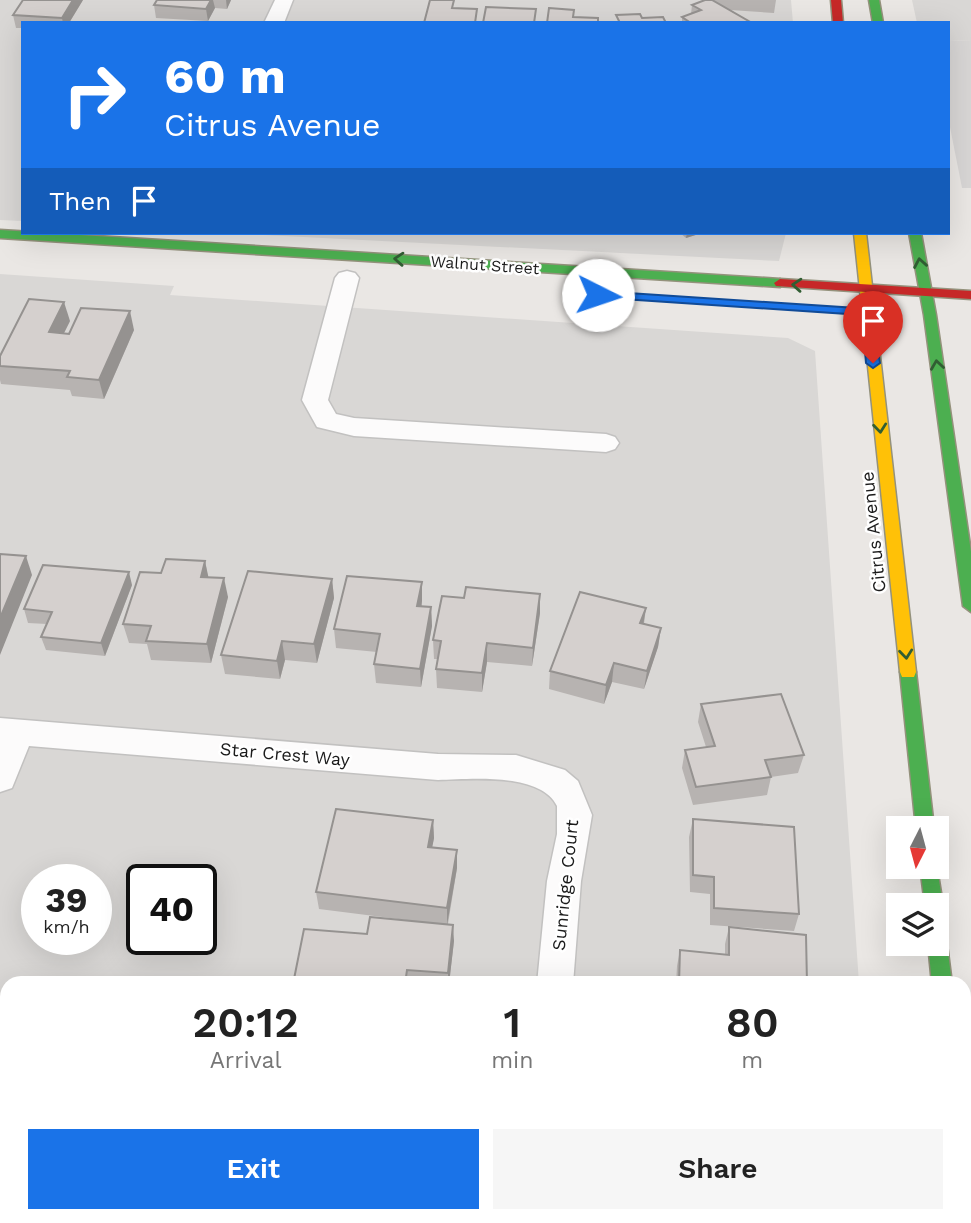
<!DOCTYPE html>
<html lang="en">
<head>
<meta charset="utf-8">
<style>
	:root { --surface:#fff; --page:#f6f6f6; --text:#222; --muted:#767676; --accent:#1a73e8 }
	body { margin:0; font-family:"Work Sans",sans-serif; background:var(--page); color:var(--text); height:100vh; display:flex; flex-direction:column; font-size:26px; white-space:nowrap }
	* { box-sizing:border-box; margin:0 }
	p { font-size:23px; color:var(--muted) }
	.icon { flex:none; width:38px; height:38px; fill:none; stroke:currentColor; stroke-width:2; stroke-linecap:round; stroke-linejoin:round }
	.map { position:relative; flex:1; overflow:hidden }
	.drawer { position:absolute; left:0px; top:976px; width:971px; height:247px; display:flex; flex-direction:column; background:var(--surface); border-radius:21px 21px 0 0; box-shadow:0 7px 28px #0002 }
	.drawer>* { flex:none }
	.guide { position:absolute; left:21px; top:21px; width:929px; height:214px; border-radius:0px; box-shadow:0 7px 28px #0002; background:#1a73e8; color:#fff; overflow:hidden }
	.needle { width:46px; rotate:186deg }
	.fabs { position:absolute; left:886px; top:816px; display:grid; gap:14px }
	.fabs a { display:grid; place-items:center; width:63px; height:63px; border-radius:0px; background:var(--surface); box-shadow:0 7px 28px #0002; font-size:35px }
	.speed { position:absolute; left:21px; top:864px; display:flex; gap:14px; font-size:35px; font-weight:700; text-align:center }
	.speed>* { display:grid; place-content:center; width:91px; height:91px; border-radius:50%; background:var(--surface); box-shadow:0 7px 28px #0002; line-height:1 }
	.speed small { font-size:18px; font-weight:400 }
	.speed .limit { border:4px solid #111; border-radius:10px; background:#fff; color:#111 }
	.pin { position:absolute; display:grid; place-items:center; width:60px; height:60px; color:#fff; margin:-72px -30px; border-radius:50% 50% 50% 0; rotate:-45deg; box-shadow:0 0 7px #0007 }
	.pin .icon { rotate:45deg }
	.me { position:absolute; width:77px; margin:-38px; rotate:94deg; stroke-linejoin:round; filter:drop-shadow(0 0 5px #0008) }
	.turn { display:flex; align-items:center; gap:24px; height:147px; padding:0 28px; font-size:32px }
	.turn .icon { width:91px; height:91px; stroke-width:2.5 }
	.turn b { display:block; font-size:49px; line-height:60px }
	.then { display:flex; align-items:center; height:66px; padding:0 28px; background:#0003; gap:14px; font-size:26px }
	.eta { display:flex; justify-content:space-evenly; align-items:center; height:119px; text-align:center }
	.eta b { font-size:42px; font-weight:600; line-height:49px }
	.action { display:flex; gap:14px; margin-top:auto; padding:14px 28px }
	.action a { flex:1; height:80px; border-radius:0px; background:var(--accent); color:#fff; font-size:28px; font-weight:600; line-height:80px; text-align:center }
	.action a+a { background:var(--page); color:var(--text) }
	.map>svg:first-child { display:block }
	.residential { fill:#d9d7d5; fill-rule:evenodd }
	.religious { fill:#d8d6d5 }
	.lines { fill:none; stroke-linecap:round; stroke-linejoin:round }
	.street-casing { stroke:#c2c1c0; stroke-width:3 }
	.fast-casing { stroke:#94927c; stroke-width:3 }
	.slow-casing { stroke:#94927c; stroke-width:3 }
	.jam-casing { stroke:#94927c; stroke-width:3 }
	.street { fill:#fcfbfb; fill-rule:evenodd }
	.fast { fill:#4caf50; fill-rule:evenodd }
	.slow { fill:#ffc107; fill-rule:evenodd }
	.jam { fill:#c62828; fill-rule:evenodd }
	.wall { fill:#b7b3b1 }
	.shaded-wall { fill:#959290 }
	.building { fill:#d5d0ce; stroke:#959290; stroke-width:2 }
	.oneway { stroke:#315e33 }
	.route { fill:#1a73e8; stroke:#114b97; stroke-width:2 }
	.labels { text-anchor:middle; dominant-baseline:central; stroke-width:5; stroke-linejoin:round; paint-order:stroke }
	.far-street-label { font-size:16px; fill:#1b1b1b; stroke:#fff }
	.street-label { font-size:18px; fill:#1b1b1b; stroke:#fff }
</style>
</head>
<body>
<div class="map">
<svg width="971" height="1223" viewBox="0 0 971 1223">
	<rect width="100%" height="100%" fill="#eae7e4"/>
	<g class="residential">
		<path d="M0,0H791L793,23H23V221L0,220Z"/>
		<path d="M912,0H971V41L949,40L948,23H917Z"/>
		<path d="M223,233H786L779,261Z"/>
		<path d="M0,274L174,286L170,295L788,338L815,351L859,983L7,984V1216H875L876,1223H0ZM37,880H96V940H37ZM142,880H201V940H142Z"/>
	</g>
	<path class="religious" d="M948,40L971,41V188H962L949,122Z"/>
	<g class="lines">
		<g class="street-casing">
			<g id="street">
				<path d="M275,0H293L284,23H264Z"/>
				<path d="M347,271L355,273L359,278L328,400L336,414L354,418L606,434L615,437L619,443L615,449L606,452L354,436L317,427L302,400L335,278L339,273Z"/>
				<path d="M0,718L438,754L516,755L565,770L578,781L592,815L581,881L573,984H537L547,881L557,834V806C541,772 470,779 438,780L29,746L12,788L0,792Z"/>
				<path d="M514,1216H554L553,1223H513Z"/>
			</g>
		</g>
		<g class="fast-casing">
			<g id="fast">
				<path d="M869,0H879L883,23H873Z"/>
				<path d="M0,230L780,279L786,283L780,287L0,238Z"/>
				<path d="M909,233H921L936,315L971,552V612L963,606L924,315Z"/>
				<path d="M908,666L914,667L916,672L934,828H916L900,672L902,667Z"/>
				<path d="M936,862L943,905L941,911L936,912V905H925L920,866H936Z"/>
				<path d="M936,921L943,923L945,929L952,984H932L928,943H936Z"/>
			</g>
		</g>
		<g class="slow-casing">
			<path id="slow" d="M854,233H866L916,672L914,677H902L900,672Z"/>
		</g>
		<g class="jam-casing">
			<g id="jam">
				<path d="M831,0H841L843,23H833Z"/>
				<path d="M780,279L971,291V299L776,286L774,283Z"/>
				<path d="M964,1178L971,1180V1223H957L956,1216H964Z"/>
			</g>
		</g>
		<use href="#street" class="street"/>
		<use href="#fast" class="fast"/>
		<use href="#slow" class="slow"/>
		<use href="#jam" class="jam"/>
	</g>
	<g class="wall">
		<path d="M83,0L69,23H23V28H16L13,15Z"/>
		<path d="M157,0H231L227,9L215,8L208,21L156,18L154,5Z"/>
		<path d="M705,0H776L774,13L730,10L752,23H682V17L691,14L692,5Z"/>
		<path d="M680,233H702L686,238Z"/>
		<path d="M70,321L64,333L134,330L104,399L72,396L70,390L1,384L0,380V356Z"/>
		<path d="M205,561L208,577L228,597L211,663L151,660L147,644L129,643L123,624L161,573Z"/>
		<path d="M332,579L334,598L317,663L285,660L280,679L225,674L221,655Z"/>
		<path d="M422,582V606L431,607L432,626L421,687L376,683L374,664L377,652L336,648L334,629Z"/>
		<path d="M132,585L105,656L46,650L41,637L47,624L28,623L24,609Z"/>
		<path d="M646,608L644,624L661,628L658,647L644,689L612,682L604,704L549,689L550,671Z"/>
		<path d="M540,613L532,666L487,662L482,692L437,688L436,669L438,659H434L433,640Z"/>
		<path d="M701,704L804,755L798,773L771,777L767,795L693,805L682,768L685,750L706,747L698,722Z"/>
		<path d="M693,819L799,914L794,931L710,925V894L690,892L689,837Z"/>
		<path d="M433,820L434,838L432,847L457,850V868L448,924L454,941L449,984H293L367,934L422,922L319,909L316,892Z"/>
		<path d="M729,927L807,984H676L677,966L680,950L725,955V944Z"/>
	</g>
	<g class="shaded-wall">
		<path d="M73,0H83L69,23H63L62,18Z"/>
		<path d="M211,0H213L215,8L208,21L206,9Z"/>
		<path d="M226,0H231L227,9Z"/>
		<path d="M687,233H702L686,238Z"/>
		<path d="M64,302L70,321L55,351L49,332Z"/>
		<path d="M130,311L134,330L104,399L99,380Z"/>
		<path d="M26,556L32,575L0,655V618Z"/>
		<path d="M205,561L209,580L201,577Z"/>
		<path d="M129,572L132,585L105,656L101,643Z"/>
		<path d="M224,578L228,597L211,663L207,644Z"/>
		<path d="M332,579L334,598L317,663L314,644Z"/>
		<path d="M422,582V601L418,625L417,606Z"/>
		<path d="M540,594V613L532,666L533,648Z"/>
		<path d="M431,607L432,626L421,687L420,669Z"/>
		<path d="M646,608L643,626L640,623Z"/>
		<path d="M661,628L658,647L644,689L647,671Z"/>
		<path d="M282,641L285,660L280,679L277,661Z"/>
		<path d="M487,643V662L482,692V673Z"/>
		<path d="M614,663L612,682L604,704L606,685Z"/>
		<path d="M433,820L434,838L429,864L428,847Z"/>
		<path d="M457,850V868L447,925V908Z"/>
		<path d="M453,925L454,941L449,984H448V973Z"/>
		<path d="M415,1216H418L417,1223H414Z"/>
	</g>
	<g class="building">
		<path d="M23,0H73L62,18L13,15Z"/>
		<path d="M157,0H211L206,9L154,5Z"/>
		<path d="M430,0H454L452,8L477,9L475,23H424Z"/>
		<path d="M705,0H712L752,23H691L682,17L701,10L692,5Z"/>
		<path d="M486,7L536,9L534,23H483Z"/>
		<path d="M549,8L574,10L573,17L598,18V23H547Z"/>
		<path d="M640,14L642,18L663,17L666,23H620L616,15Z"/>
		<path d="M29,299L64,302L49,332L69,334L81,308L130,311L99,380L67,377L70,371L0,366V356Z"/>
		<path d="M0,554L26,556L0,618Z"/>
		<path d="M166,559L205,561L201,577L224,578L207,644L146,641L151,626L123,624L140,572L161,573Z"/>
		<path d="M43,565L129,572L101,643L41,637L52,612L24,609Z"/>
		<path d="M248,571L332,579L314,644L282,641L277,661L221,655Z"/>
		<path d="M347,576L422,582L417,606L431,607L420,669L374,664L380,634L334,629Z"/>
		<path d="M466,587L540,594L533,648L487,643L482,673L436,669L441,641L433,640L442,596L464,598Z"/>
		<path d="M580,592L646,608L640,623L661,628L647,671L614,663L606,685L550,671Z"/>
		<path d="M781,694L804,755L765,760L771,777L696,787L685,750L715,746L701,704Z"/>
		<path d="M336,809L433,820L428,847L457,850L447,908L316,892Z"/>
		<path d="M693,819L794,827L799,914L714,908V877L693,875Z"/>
		<path d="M370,917L453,925L448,973L407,970L405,984H293L304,929L367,934Z"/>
		<path d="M729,927L806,935L807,984H679L680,950L729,955Z"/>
		<path d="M239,1216H415L414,1223H238Z"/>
	</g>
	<defs><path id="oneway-chevron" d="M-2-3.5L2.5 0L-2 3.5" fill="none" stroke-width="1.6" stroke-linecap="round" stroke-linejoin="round" transform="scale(1.75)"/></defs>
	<g class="oneway">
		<use href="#oneway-chevron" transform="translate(399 259) rotate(-176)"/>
		<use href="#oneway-chevron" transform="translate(920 263) rotate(-100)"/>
		<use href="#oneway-chevron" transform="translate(797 285) rotate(-176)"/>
		<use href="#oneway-chevron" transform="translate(937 365) rotate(-98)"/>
		<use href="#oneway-chevron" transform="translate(880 428) rotate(84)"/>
		<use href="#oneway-chevron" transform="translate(906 654) rotate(84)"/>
	</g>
	<path class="route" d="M598,291L872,309L880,363L873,368L866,363L862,315L593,297V292Z"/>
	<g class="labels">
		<g class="far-street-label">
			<text transform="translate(485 265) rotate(4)">Walnut Street</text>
		</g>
		<g class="street-label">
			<text transform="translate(873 532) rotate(-96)">Citrus Avenue</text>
			<text transform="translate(285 754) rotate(5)">Star Crest Way</text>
			<text transform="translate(565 885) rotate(-84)">Sunridge Court</text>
		</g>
	</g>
</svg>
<div class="fabs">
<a><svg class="needle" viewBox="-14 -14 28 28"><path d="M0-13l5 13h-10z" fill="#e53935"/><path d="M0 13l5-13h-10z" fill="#767676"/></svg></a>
<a><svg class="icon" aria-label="layers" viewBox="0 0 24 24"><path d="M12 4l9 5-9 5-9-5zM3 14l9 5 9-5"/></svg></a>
</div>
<div class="speed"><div>39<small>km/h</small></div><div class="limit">40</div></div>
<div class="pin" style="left:873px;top:363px;background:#d93025"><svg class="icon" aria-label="arrive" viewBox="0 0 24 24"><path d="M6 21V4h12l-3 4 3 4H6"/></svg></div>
<svg class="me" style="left:598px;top:295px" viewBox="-20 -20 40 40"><circle r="19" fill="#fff"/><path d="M0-13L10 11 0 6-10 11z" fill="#1a73e8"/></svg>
<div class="guide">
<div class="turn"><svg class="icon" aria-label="right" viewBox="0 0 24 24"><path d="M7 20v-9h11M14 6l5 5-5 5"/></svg><div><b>60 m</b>Citrus Avenue</div></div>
<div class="then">Then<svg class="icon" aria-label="arrive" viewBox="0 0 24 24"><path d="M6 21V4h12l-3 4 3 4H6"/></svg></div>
</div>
<section class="drawer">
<div class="eta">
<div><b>20:12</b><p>Arrival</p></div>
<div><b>1</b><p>min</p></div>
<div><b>80</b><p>m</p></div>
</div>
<div class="action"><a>Exit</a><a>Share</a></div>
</section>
</div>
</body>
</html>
